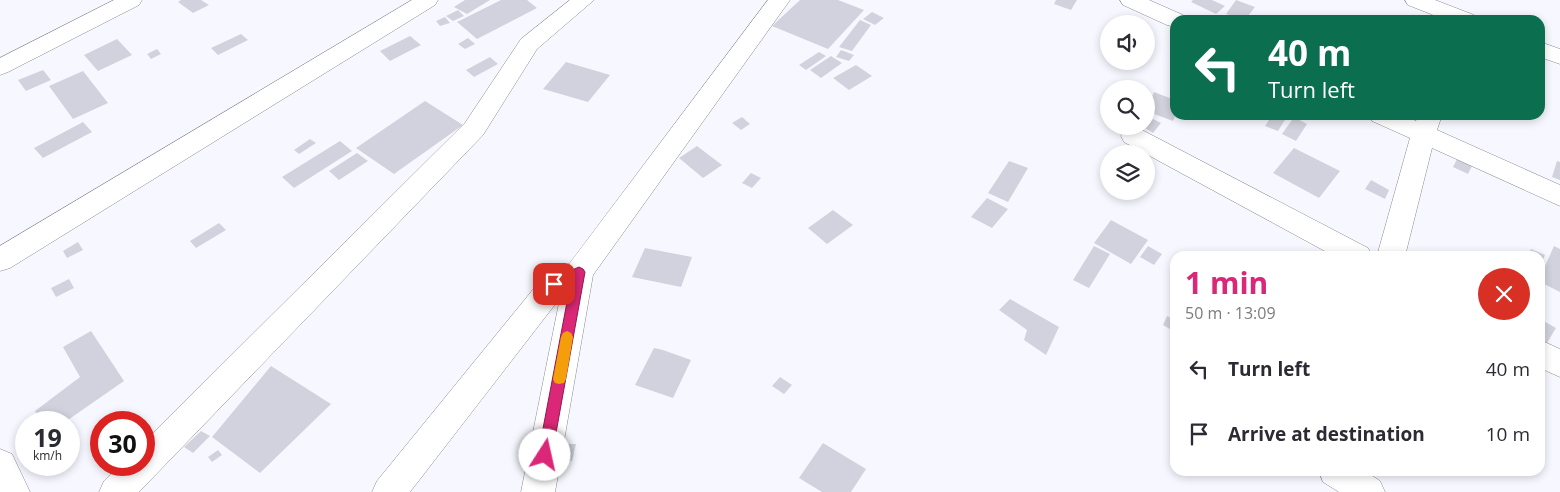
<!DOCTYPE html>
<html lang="en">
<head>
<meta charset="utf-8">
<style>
	:root { --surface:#fff; --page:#f2f2f3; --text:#2b2b33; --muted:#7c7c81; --accent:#db2777 }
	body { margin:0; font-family:"Open Sans",sans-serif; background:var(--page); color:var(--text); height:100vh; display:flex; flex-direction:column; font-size:19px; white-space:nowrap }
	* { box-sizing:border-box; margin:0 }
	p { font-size:16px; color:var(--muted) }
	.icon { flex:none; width:28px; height:28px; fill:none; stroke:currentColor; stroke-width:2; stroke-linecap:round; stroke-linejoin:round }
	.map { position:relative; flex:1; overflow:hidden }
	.details { position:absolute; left:1170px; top:251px; width:375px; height:225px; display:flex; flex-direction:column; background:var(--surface); border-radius:15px; box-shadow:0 2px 8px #0003 }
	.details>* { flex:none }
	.hud { position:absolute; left:1170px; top:15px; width:375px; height:105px; border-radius:15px; box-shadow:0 2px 8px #0003; background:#0b6e4f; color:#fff; overflow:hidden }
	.fabs { position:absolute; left:1100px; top:15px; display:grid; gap:10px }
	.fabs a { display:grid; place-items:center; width:55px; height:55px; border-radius:50%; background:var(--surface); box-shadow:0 2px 8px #0003; font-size:25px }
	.speed { position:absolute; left:15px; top:411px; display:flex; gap:10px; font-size:25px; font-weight:700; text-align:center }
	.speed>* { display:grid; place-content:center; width:65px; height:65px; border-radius:50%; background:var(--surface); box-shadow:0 2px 8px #0003; line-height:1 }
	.speed small { font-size:12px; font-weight:400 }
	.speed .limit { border:8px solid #d22; background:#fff; color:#111 }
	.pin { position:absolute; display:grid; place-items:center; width:42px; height:42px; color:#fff; margin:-21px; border-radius:10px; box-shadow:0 2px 8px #0006 }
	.me { position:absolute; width:55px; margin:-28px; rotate:10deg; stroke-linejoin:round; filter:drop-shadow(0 0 4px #0008) }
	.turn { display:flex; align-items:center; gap:18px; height:105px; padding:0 15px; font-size:22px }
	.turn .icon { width:65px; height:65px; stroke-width:2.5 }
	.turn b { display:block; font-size:35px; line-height:42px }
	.round { display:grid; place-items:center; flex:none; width:52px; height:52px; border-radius:26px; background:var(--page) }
	.head { display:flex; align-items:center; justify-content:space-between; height:85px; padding:0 15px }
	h1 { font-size:30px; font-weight:700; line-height:38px; color:var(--accent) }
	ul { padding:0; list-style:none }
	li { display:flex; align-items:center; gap:15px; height:65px; padding:0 15px }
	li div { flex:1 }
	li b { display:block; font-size:19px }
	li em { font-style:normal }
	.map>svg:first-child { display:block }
	.building { fill:#d1d2dd }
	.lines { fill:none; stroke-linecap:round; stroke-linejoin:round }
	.minor-casing { stroke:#888993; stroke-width:1 }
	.minor { fill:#fff; fill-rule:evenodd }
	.route { fill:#db2777; stroke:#8e194d }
	.slow { fill:#f59e0b }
</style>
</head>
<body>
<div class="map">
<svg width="1560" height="492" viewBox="0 0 1560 492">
	<rect width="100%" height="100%" fill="#f7f8ff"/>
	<g class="building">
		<path d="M181,0H201L209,5L193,13L178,2Z"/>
		<path d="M465,0H490L467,14L454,7Z"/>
		<path d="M501,0H527L537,8L477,39L457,22Z"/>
		<path d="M800,0H838L864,10L828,49L772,26Z"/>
		<path d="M1056,0H1077L1071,10L1054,4Z"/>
		<path d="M1193,0H1212L1225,6L1216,14L1191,2Z"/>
		<path d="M1236,0L1255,7L1245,20L1226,14Z"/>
		<path d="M458,10L464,16L453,21L446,16Z"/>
		<path d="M872,12L884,18L875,25L863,19Z"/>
		<path d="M445,17L450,23L440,26L436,21Z"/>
		<path d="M860,20L871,25L852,51L839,47Z"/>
		<path d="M241,34L248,40L218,55L211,48Z"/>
		<path d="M410,36L421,45L390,61L380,51Z"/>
		<path d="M468,38L475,44L465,49L458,44Z"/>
		<path d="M117,39L132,55L98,71L84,55Z"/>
		<path d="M157,49L161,54L151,59L147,54Z"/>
		<path d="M841,50L854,55L849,61L836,57Z"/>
		<path d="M819,52L826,56L806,70L799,65Z"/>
		<path d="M831,56L842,63L821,78L810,70Z"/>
		<path d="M490,57L498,64L474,77L466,70Z"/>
		<path d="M566,62L610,75L588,102L543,89Z"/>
		<path d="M856,65L872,76L849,90L833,78Z"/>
		<path d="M43,70L51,80L26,91L18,80Z"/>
		<path d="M83,71L108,103L73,119L49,86Z"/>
		<path d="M1154,92L1175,100L1176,115L1173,121L1146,111Z"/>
		<path d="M425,101L463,125L394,174L356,148Z"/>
		<path d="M1272,115H1288L1278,131L1265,126Z"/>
		<path d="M742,117L750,124L741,130L732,123Z"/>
		<path d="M1294,117L1307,124L1296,141L1282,134Z"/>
		<path d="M1153,119L1161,123L1153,133L1145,128Z"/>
		<path d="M83,122L92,132L43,158L34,148Z"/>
		<path d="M310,139L316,143L299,154L294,150Z"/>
		<path d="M340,141L352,151L294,188L282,177Z"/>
		<path d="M697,146L722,165L703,178L679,158Z"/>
		<path d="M1294,148L1340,171L1319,198L1273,173Z"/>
		<path d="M357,153L368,161L339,180L329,171Z"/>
		<path d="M1457,159L1472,166L1468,174L1453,167Z"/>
		<path d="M1009,161L1028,168L1008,202L988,193Z"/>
		<path d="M1557,161L1560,162V180L1552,177Z"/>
		<path d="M751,173L761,178L752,188L742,183Z"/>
		<path d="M1371,180L1389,190L1385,199L1365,189Z"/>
		<path d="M987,198L1008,209L992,228L971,217Z"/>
		<path d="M833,210L853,225L827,244L808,228Z"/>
		<path d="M1111,220L1148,240L1131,264L1094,243Z"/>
		<path d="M219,223L226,230L196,248L190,241Z"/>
		<path d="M78,242L83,250L67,258L63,251Z"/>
		<path d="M1094,246L1110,254L1089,288L1073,280Z"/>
		<path d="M1148,246L1162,254L1154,265L1140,257Z"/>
		<path d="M1554,246L1560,249V292L1540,282V277Z"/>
		<path d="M645,248L692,257L681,287L632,277Z"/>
		<path d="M1531,249L1545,255L1540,267V256H1527Z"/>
		<path d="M69,279L74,288L56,297L51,288Z"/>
		<path d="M1010,299L1059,327L1046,355L1024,340L1027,330L999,310Z"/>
		<path d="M1167,316L1175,320V332L1163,325Z"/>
		<path d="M1540,319L1556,328L1547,343L1540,339Z"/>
		<path d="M91,331L124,381L65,422H42L35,411L80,377L63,347Z"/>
		<path d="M654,348L663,350L691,360L673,398L635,385Z"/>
		<path d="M271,366L331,404L260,473L212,437Z"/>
		<path d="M780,377L792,385L784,394L772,386Z"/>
		<path d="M201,431L210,436L193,453L184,447Z"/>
		<path d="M823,443L866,469L851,492H822L799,478Z"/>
		<path d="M562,444H576L572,461H558Z"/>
		<path d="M218,450L222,455L212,462L208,457Z"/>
	</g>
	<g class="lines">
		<g class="minor-casing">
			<g id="minor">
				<path d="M114,0H142L139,5L8,72L0,75V58Z"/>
				<path d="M412,0H438L435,5L10,268L0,271V246Z"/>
				<path d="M570,0H594L537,49L483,135L139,492H99L104,481L120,465H144V442L465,123L521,39Z"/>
				<path d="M768,0H790L593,275L555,492H521L560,298L410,492H372L377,481L544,276L569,264Z"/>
				<path d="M1120,0H1149L1183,15L1186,20H1175V27L1167,25L1123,5Z"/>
				<path d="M1405,0H1435L1474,15L1477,20H1446L1408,5Z"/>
				<path d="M1540,42L1560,49V64L1540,57Z"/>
				<path d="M1369,115H1403L1416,121L1418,115H1442L1437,130L1560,185V206L1432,148L1405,256H1377L1410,138L1372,121Z"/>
				<path d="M1133,127L1142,130L1368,248L1372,256H1334L1124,142L1121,136L1124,130Z"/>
				<path d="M1540,340L1560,349V377L1540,368Z"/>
				<path d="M0,449L12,454L30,492H0Z"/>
				<path d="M1319,471H1365L1380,481L1385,492H1339L1323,482Z"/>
			</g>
		</g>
		<use href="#minor" class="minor"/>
	</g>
	<path class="route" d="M579,267L583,269L585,272L552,455L550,460L545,462L540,460L538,455L571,281L554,289L550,287L548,284L550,280Z"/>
	<path class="slow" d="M567,331L571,333L573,337L566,379L564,383L559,384L555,383L553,379L561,337L563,333Z"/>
</svg>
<div class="fabs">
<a><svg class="icon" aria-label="sound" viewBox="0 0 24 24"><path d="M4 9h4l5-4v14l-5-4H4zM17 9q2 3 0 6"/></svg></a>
<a><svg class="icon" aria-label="search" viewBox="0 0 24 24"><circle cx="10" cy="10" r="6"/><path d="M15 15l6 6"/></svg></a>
<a><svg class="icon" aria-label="layers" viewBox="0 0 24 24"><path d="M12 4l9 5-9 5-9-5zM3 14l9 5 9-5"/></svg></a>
</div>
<div class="speed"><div>19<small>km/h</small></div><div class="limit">30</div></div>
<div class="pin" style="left:554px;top:284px;background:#d93025"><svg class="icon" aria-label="arrive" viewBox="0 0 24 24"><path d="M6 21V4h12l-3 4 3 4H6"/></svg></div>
<svg class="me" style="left:545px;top:455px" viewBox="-20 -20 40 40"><circle r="19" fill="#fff"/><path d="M0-13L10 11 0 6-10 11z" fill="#db2777"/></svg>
<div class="hud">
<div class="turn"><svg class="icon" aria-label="left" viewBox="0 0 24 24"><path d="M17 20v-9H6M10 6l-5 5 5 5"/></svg><div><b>40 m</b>Turn left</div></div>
</div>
<section class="details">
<div class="head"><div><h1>1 min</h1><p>50 m · 13:09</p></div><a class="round" style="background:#d93025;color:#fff"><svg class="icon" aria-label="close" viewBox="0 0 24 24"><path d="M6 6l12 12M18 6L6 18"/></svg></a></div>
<ul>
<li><svg class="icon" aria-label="left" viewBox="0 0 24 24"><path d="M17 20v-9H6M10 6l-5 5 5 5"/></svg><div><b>Turn left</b></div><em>40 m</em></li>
<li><svg class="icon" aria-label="arrive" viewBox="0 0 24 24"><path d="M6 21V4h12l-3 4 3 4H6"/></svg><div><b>Arrive at destination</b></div><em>10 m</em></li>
</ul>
</section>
</div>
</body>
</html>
